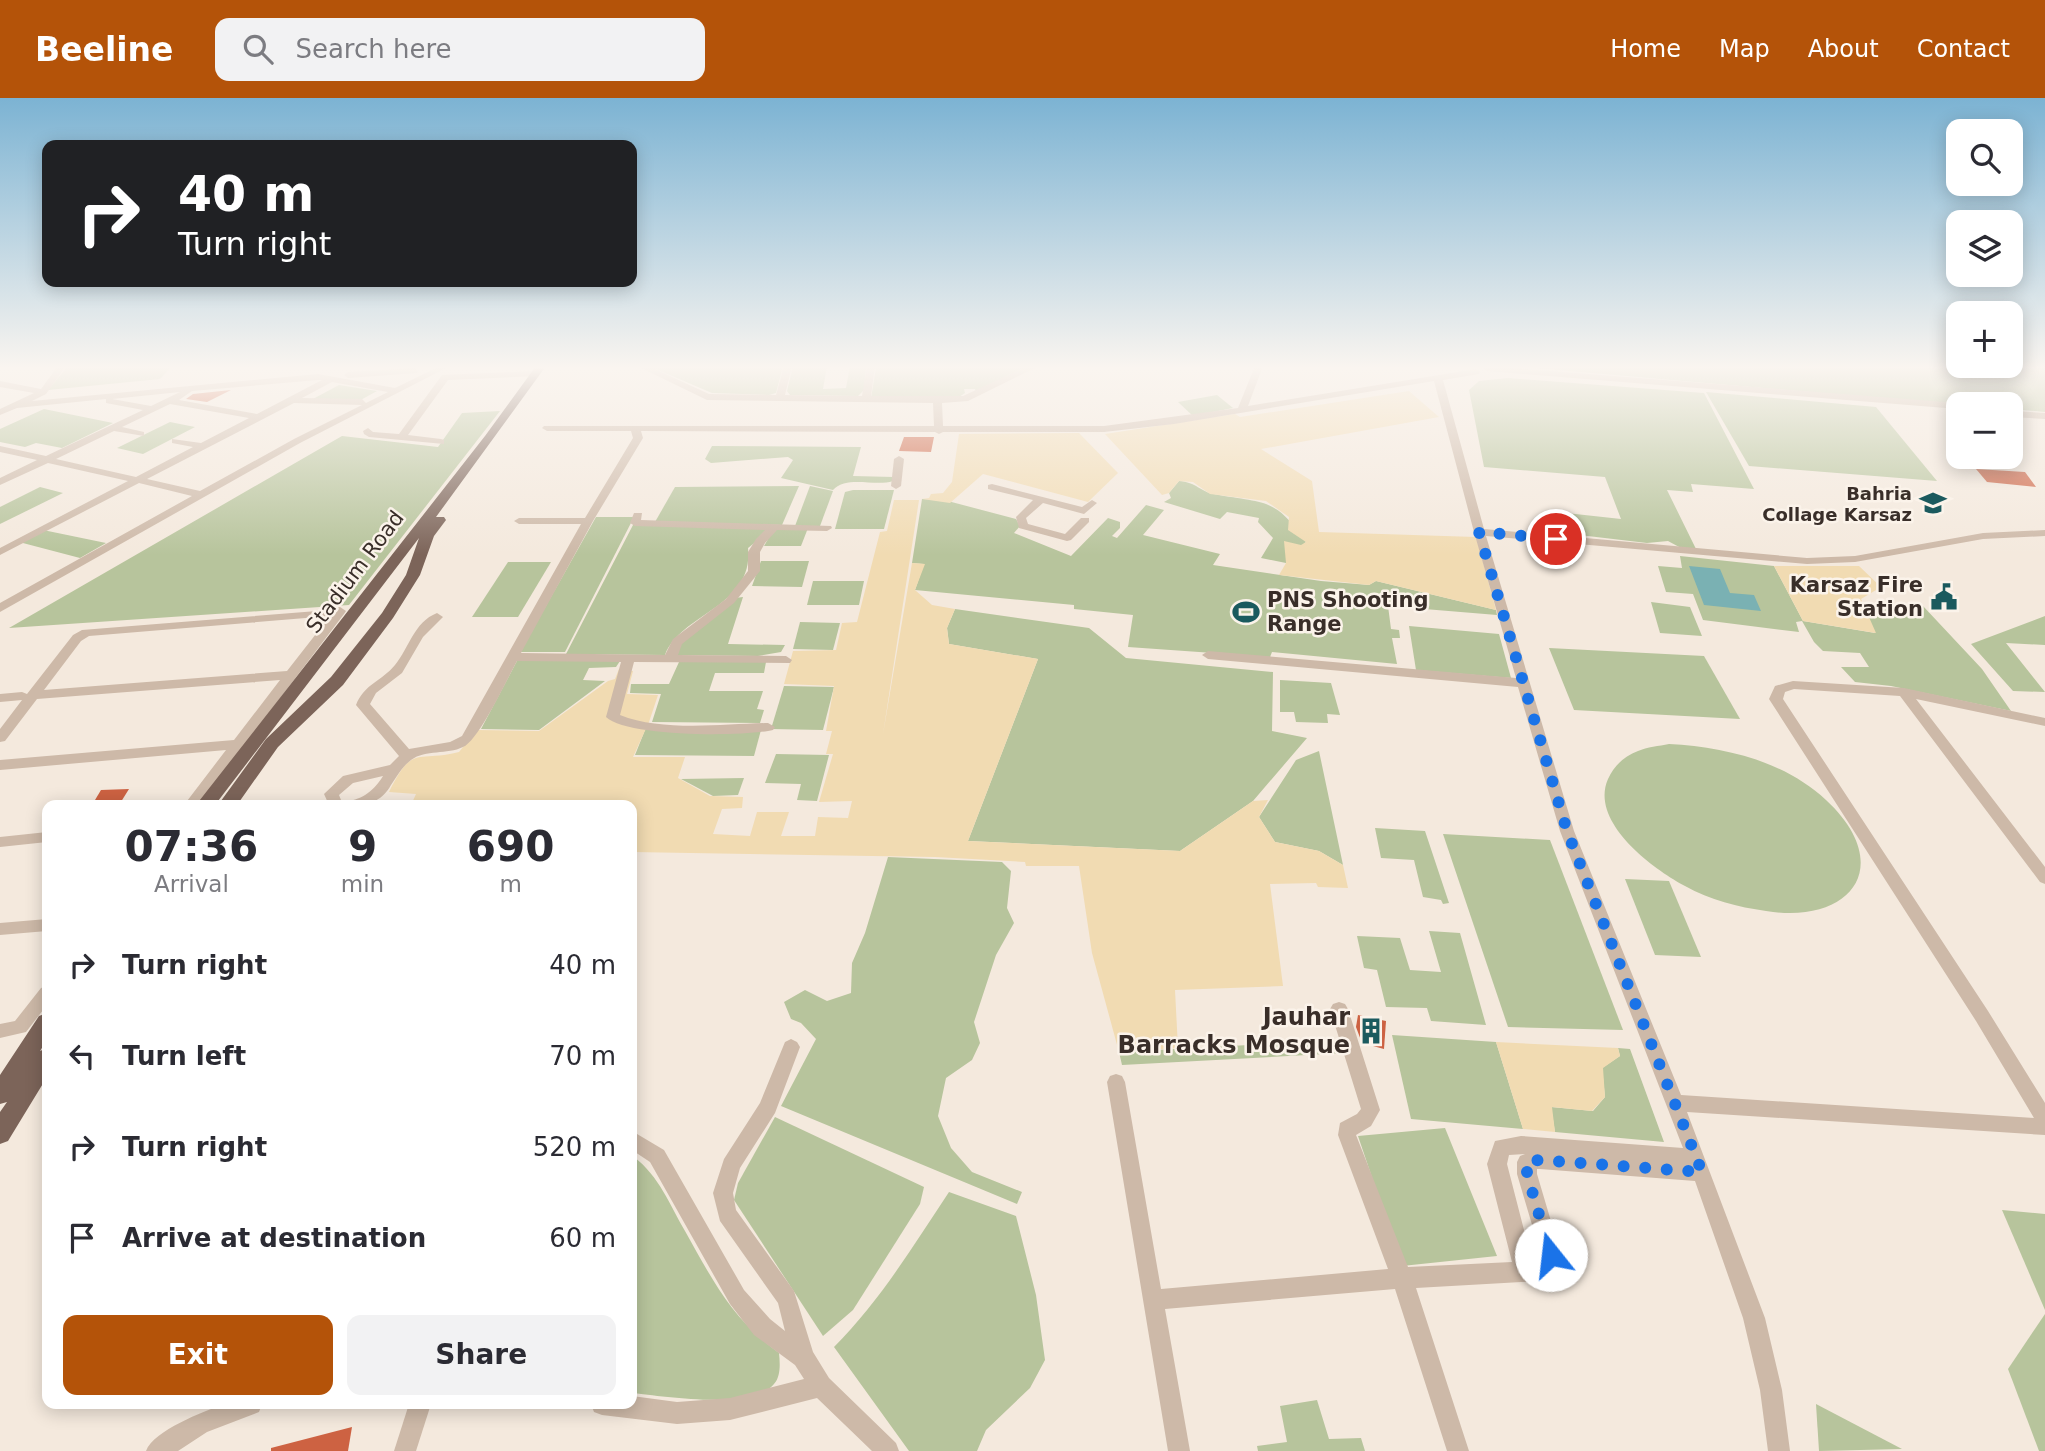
<!DOCTYPE html>
<html lang="en">
<head>
<meta charset="utf-8">
<style>
	:root { --surface:#fff; --page:#f2f2f3; --text:#2b2b33; --muted:#7c7c81; --accent:#b45309 }
	body { margin:0; font-family:"DejaVu Sans",sans-serif; background:var(--page); color:var(--text); height:100vh; display:flex; flex-direction:column; font-size:26px; white-space:nowrap }
	* { box-sizing:border-box; margin:0 }
	p { font-size:23px; color:var(--muted) }
	.icon { flex:none; width:38px; height:38px; fill:none; stroke:currentColor; stroke-width:2; stroke-linecap:round; stroke-linejoin:round }
	.map { position:relative; flex:1; overflow:hidden }
	.panel { position:absolute; left:42px; top:702px; width:595px; height:609px; display:flex; flex-direction:column; background:var(--surface); border-radius:14px; box-shadow:0 4px 18px #0003 }
	.panel>* { flex:none }
	.banner { position:absolute; left:42px; top:42px; width:595px; height:147px; border-radius:14px; box-shadow:0 4px 18px #0003; background:#202124; color:#fff; overflow:hidden }
	.controls { position:absolute; left:1946px; top:21px; display:grid; gap:14px }
	.controls a { display:grid; place-items:center; width:77px; height:77px; border-radius:14px; background:var(--surface); box-shadow:0 4px 18px #0003; font-size:35px }
	.pin { position:absolute; display:grid; place-items:center; width:60px; height:60px; color:#fff; margin:-30px; border:4px solid #fff; border-radius:50%; box-shadow:0 2px 7px #0007 }
	.me { position:absolute; width:77px; margin:-38px; rotate:344deg; stroke-linejoin:round; filter:drop-shadow(0 0 5px #0008) }
	.turn { display:flex; align-items:center; gap:24px; height:147px; padding:0 21px; font-size:32px }
	.turn .icon { width:91px; height:91px; stroke-width:2.5 }
	.turn b { display:block; font-size:49px; line-height:60px }
	.eta { display:flex; justify-content:space-evenly; align-items:center; height:119px; text-align:center }
	.eta b { font-size:42px; font-weight:800; line-height:49px }
	.action { display:flex; gap:14px; margin-top:auto; padding:14px 21px }
	.action a { flex:1; height:80px; border-radius:14px; background:var(--accent); color:#fff; font-size:28px; font-weight:800; line-height:80px; text-align:center }
	.action a+a { background:var(--page); color:var(--text) }
	ul { padding:0; list-style:none }
	li { display:flex; align-items:center; gap:21px; height:91px; padding:0 21px }
	li div { flex:1 }
	li b { display:block; font-size:26px }
	li em { font-style:normal }
	header { display:flex; align-items:center; gap:42px; box-sizing:border-box; height:98px; padding:0 35px; background:var(--accent); color:#fff }
	header strong { font-size:33px }
	nav { display:flex; gap:38px; margin-inline-start:auto; font-size:24px }
	.search { width:490px; height:63px; background:var(--page); display:flex; align-items:center; gap:18px; box-sizing:border-box; padding:0 24px; border-radius:14px; color:var(--muted); font-size:26px }
	.map>svg:first-child { display:block }
	.green { fill:#b7c49c }
	.sand { fill:#f1dbb2 }
	.water { fill:#7ab1b3 }
	.building { fill:#cd6242 }
	.lines { fill:none; stroke-linecap:round; stroke-linejoin:round }
	.minor { fill:#cdb9a8; fill-rule:evenodd }
	.major { fill:#7c6459; fill-rule:evenodd }
	.route { stroke:#1a73e8; stroke-width:12; stroke-dasharray:0 21.6 }
	.labels { text-anchor:middle; dominant-baseline:central; stroke-width:5; stroke-linejoin:round; paint-order:stroke }
	.far-poi-label { font-size:18px; font-weight:bold; fill:#392e29; stroke:#fbf3ea; text-anchor:end }
	.street-label { font-size:21px; fill:#392e29; stroke:#fbf3ea }
	.poi-label { font-size:21px; font-weight:bold; fill:#392e29; stroke:#fbf3ea; text-anchor:end }
	.near-poi-label { font-size:24px; font-weight:bold; fill:#392e29; stroke:#fbf3ea; text-anchor:end }
</style>
</head>
<body>
<header>
<strong>Beeline</strong>
<div class="search"><svg class="icon" aria-label="search" viewBox="0 0 24 24"><circle cx="10" cy="10" r="6"/><path d="M15 15l6 6"/></svg>Search here</div>
<nav><a>Home</a><a>Map</a><a>About</a><a>Contact</a></nav>
</header>
<div class="map">
<svg width="2045" height="1353" viewBox="0 0 2045 1353">
	<rect width="100%" height="100%" fill="#f4e9dd"/>
	<g class="green">
		<path d="M68,268H172L160,281L48,292Z"/>
		<path d="M649,268H783L776,295L769,297L712,295Z"/>
		<path d="M793,268H827L823,291L846,290L850,268L866,270L864,292L858,298L790,297L787,293Z"/>
		<path d="M879,268H1027L976,294L975,291H964L965,295L959,299L871,300L876,270Z"/>
		<path d="M1512,268H2045V314L2011,311V306L1958,307Z"/>
		<path d="M1508,280L1704,295L1754,391L1691,386L1693,394L1667,392L1696,451L1681,450L1668,443L1647,445L1554,434L1548,413L1621,421L1605,379L1484,369L1469,292L1479,283Z"/>
		<path d="M339,287L377,293L357,304L311,302Z"/>
		<path d="M1706,294L1876,309L1937,383L1749,368Z"/>
		<path d="M1217,297L1233,310L1193,318L1178,304Z"/>
		<path d="M44,311L113,325L62,350L36,345L25,349L0,344V331Z"/>
		<path d="M500,313L349,507L9,530L342,338L438,349L462,315Z"/>
		<path d="M170,324L195,329L143,356L117,350Z"/>
		<path d="M712,348L861,349L853,378L894,379L893,383C875,389 847,377 833,392L781,380L793,362L788,359L711,365L705,361Z"/>
		<path d="M1179,383C1196,384 1201,394 1214,396C1265,406 1274,398 1306,444L1286,465L1261,460L1273,440L1258,424L1259,420L1227,414L1220,421L1164,404L1171,400L1169,395Z"/>
		<path d="M799,388L782,427L655,424L675,389Z"/>
		<path d="M810,388L833,393L820,428H795Z"/>
		<path d="M40,389L63,395L0,426V409Z"/>
		<path d="M853,392H894L884,431H835L845,394Z"/>
		<path d="M922,401L944,402L1016,421L1020,428L1014,435L1071,458L1108,420L1120,424V430L1112,438L1117,440L1146,407L1164,412L1143,437L1220,456L1213,467L1321,483L1369,487L1376,483L1496,512L1497,517L1388,508L1391,531L1399,532L1400,540H1392L1397,566L1272,554L1270,559L1128,549L1133,517L1074,511V507L915,492L924,466L912,465Z"/>
		<path d="M596,419H634L565,554H520Z"/>
		<path d="M633,427L773,430L748,450C754,509 681,515 665,557L566,556Z"/>
		<path d="M775,429L808,430L801,448H764Z"/>
		<path d="M43,432L106,445L80,460L19,444Z"/>
		<path d="M1680,458L1774,468L1803,523L1875,535L1862,506L1923,508L1982,571L2011,613L1891,588L1855,584L1841,569H1869L1860,555L1823,553L1814,544L1802,523L1796,524L1799,534L1703,522L1693,496L1666,494L1658,468L1682,470Z"/>
		<path d="M761,463H809L802,489L752,488Z"/>
		<path d="M508,464H551L518,519H472Z"/>
		<path d="M813,483H864L859,507H807Z"/>
		<path d="M743,499L728,546L785,547L781,554L758,558L677,557L682,543L735,500Z"/>
		<path d="M1651,504L1690,509L1702,538L1660,535Z"/>
		<path d="M955,511L1089,530L1126,560L1273,574L1272,633L1307,640L1253,703L1180,753L968,743L1038,561L949,546L947,530Z"/>
		<path d="M2045,518V547L2006,545L2045,594L2013,593L1971,546Z"/>
		<path d="M800,524L840,525L833,552L793,551Z"/>
		<path d="M1409,528L1499,536L1511,580L1416,572Z"/>
		<path d="M1549,550L1704,558L1740,621L1574,612Z"/>
		<path d="M518,561L620,563L616,569L589,570L583,582L605,583L539,632L481,631Z"/>
		<path d="M679,564H766L764,575H715L709,593H763L757,611L764,612L760,625L652,624L661,596L630,595L631,586H669Z"/>
		<path d="M1280,582L1331,585L1340,617L1327,616L1328,625L1296,624L1294,614H1280Z"/>
		<path d="M784,588L834,589L823,632L771,631Z"/>
		<path d="M645,632H761L754,658L635,657Z"/>
		<path d="M1669,646C1725,649 1784,663 1826,702C1896,767 1852,827 1766,813C1738,809 1710,802 1685,788C1653,771 1589,724 1608,681C1614,668 1624,658 1638,653C1647,649 1659,648 1669,646Z"/>
		<path d="M1319,653L1343,767L1319,753L1275,744L1259,719L1296,662Z"/>
		<path d="M776,656L829,657L817,703L797,702L801,686L765,685Z"/>
		<path d="M744,680L738,697L713,698L681,681Z"/>
		<path d="M1375,730L1425,733L1449,805L1443,806L1441,802L1423,799L1414,762L1381,760Z"/>
		<path d="M1443,736L1550,742L1623,932L1508,929Z"/>
		<path d="M888,759L1002,764L1011,773L1007,810L1014,825L996,857L974,924L980,945L972,962L946,980L938,1018L951,1050L972,1074L1022,1094L1017,1106L781,1008L816,941L801,925L791,921L784,904L805,892L827,903L851,895L852,865L865,835Z"/>
		<path d="M1625,781L1669,783L1701,859L1655,857Z"/>
		<path d="M1429,833L1460,835L1486,927L1431,923L1427,910L1386,909L1377,872L1364,870L1357,838L1400,840L1410,872L1441,874Z"/>
		<path d="M1392,937L1496,944L1523,1031L1411,1021Z"/>
		<path d="M1341,942L1344,955L1122,967L1119,954Z"/>
		<path d="M1618,950L1630,951L1664,1044L1555,1034L1551,1009L1593,1013L1605,999L1602,970L1620,958Z"/>
		<path d="M775,1019L924,1089L920,1106L853,1212L823,1238L734,1102L738,1085Z"/>
		<path d="M1445,1030L1497,1158L1402,1168L1358,1038Z"/>
		<path d="M634,1059C659,1078 670,1107 685,1133C713,1183 732,1221 779,1255C780,1265 781,1278 774,1286C753,1313 663,1298 632,1295V1064Z"/>
		<path d="M949,1094L1016,1118L1036,1197L1045,1262L1030,1290L986,1332L977,1353H909L834,1249C880,1203 913,1148 949,1094Z"/>
		<path d="M2002,1112L2045,1116V1212Z"/>
		<path d="M2045,1216V1353H2039L2008,1271Z"/>
		<path d="M1317,1302L1329,1341L1361,1340L1365,1353H1258L1257,1348L1287,1344L1280,1308Z"/>
		<path d="M1816,1306L1902,1351L1819,1353Z"/>
	</g>
	<g class="sand">
		<path d="M1409,293L1439,319L1261,351L1312,383L1319,434L1476,439L1496,512L1376,483L1369,487L1279,477L1286,465L1284,443L1301,447L1306,444L1288,432L1289,419L1266,403L1210,396L1193,384L1179,383L1169,395L1162,397L1105,336L1235,316L1240,319Z"/>
		<path d="M1079,335L1118,375L1088,404L983,376L950,405L922,401L929,400L931,396L943,395L952,384L959,336Z"/>
		<path d="M894,402H919L883,636L912,465L925,466L915,492L932,507L955,511L947,530L949,546L1038,561L968,743L1180,753L1253,703L1268,702L1259,719L1275,744L1319,753L1343,767L1348,790L1318,789L1316,785L1270,786L1283,888L1175,892L1178,950L1119,954L1092,855L1079,768H1026L1025,764L935,759L632,754V707H411L416,696L389,694C413,645 416,665 459,654L477,632L539,633L608,583L615,581L619,571L633,573L627,596L658,597L649,624L633,659H685L678,680L710,698L743,699L742,710L722,711L713,736L750,738L757,714H789L781,738H815L818,719L848,720L852,703L819,704L833,656H826L832,633H826L834,588L784,586L793,553L836,552L842,525L857,524L880,434L887,433Z"/>
		<path d="M1774,468H1859L1881,489L1861,501L1876,535L1803,523Z"/>
		<path d="M1496,944L1618,950L1620,958L1603,970L1605,999L1592,1013L1552,1009L1555,1034L1523,1031Z"/>
	</g>
	<path class="water" d="M1689,468L1720,471L1730,495L1754,497L1761,513L1704,507Z"/>
	<g class="building">
		<path d="M231,292L207,304L186,301L193,296Z"/>
		<path d="M904,339H934L931,354L899,353Z"/>
		<path d="M1976,371L2025,374L2036,389L1987,384Z"/>
		<path d="M129,691L119,707H92L101,692Z"/>
		<path d="M1358,917L1386,923L1384,951L1362,945L1356,929Z"/>
		<path d="M352,1329L348,1353H271V1350Z"/>
	</g>
	<g class="lines">
		<g class="minor">
			<path d="M58,268H66L46,296L32,303L318,276L395,290L440,268H450L300,345L0,514V505L192,398L139,385L0,457V450L128,383L48,365L0,387V380L37,362L0,354V348L46,358L143,312L106,305V301L17,310L0,317V311L34,295L0,289V283L41,291ZM318,282H322L257,316L179,302L192,293ZM332,284L388,294L366,305L362,301L302,300ZM180,294L151,308L112,301ZM294,305L362,307L294,341L200,393L147,381ZM170,306L249,320L201,345L172,341V345L193,349L136,379L56,361L114,333L144,338V334L122,329Z"/>
			<path d="M637,268H648L709,296L776,297L784,268H792L785,297L862,298L867,268H875L871,298H963L1028,268H1039L968,303L942,305L943,328H1104L1238,310L1255,268H1263L1248,308L1476,271L1480,274L1479,276L1443,282L1484,431L1807,460L1855,458L1983,435L2045,432V438L1983,441L1855,464L1807,466L1486,438L1574,733L1681,997L2034,1020L1976,923L1769,601L1775,588L1793,583L1904,590L2045,620V628L1916,601L2045,769V786L2040,784L1900,598L1794,591L1785,594L1783,601L1988,913L2045,1005V1037L1687,1014L1765,1220L1782,1292L1790,1353H1768L1760,1292L1743,1220L1695,1083L1540,1071H1537V1076L1561,1157L1557,1175L1540,1183L1416,1190L1469,1353H1447L1395,1191L1165,1211L1190,1353H1168L1107,984L1110,978L1116,976L1122,978L1125,984L1161,1191L1388,1171L1338,1037L1340,1025L1357,1016L1361,1011L1330,911L1333,906L1339,904L1345,906L1348,911L1380,1012L1371,1028L1356,1037L1408,1169L1512,1164L1487,1066L1495,1043L1521,1038L1683,1050L1560,733L1518,589L1208,561L1202,557L1208,553L1516,580L1474,434L1434,283L1174,326L1104,334H943L939,336L935,334L641,333L643,340L593,423L521,555L665,557L673,541L726,501L748,473V454L756,441L765,432L635,428L630,425L634,415H642L641,422L831,428L832,430L827,433L777,432L765,445L760,454V473L734,505L682,546L678,557L786,558L792,562L790,565L634,564L620,617C662,634 723,626 768,625L775,629L773,632C744,639 626,639 606,619L621,564L517,563C507,581 479,642 463,649C447,657 426,651 411,662C402,669 397,678 391,687C377,712 354,707 329,707L324,696L343,678L390,667L399,658L356,607C364,586 382,583 395,567C409,550 414,524 437,515L443,519L423,539L402,575L376,595L370,606L409,651L450,644L462,638L581,426H519L514,423L519,420H585L633,340L631,333H547L542,330L544,328H934L933,305L707,302ZM383,678C375,692 358,706 341,702L339,697L353,685ZM1525,1056L1520,1058L1517,1064V1076L1541,1157L1539,1163H1532L1507,1066L1509,1057Z"/>
			<path d="M1485,268L1958,305L1961,306H1958V311L1487,273L1483,270Z"/>
			<path d="M414,270L418,273L417,275L348,280L344,277L348,274Z"/>
			<path d="M536,273L539,274V278L448,282L408,337L441,341L444,342V346L369,339L364,336L363,333L368,330L373,334L399,336L442,277Z"/>
			<path d="M2011,313L2045,315V321L2011,319Z"/>
			<path d="M899,358L904,361L901,388L896,391L891,388L894,361Z"/>
			<path d="M992,386L1082,409L1092,402L1097,405L1084,416L1043,405L1026,420L1028,426L1065,436L1081,420H1089V424L1071,442L1067,443L1019,430L1016,419L1033,402L988,391V387Z"/>
			<path d="M340,509L346,513L344,516L199,707H184L226,652L0,672V662L234,642L280,582L37,601L5,643L0,644V631L22,602L0,604V596L22,594L27,596L73,537L82,532L317,513ZM330,518L287,573L44,592L81,543L89,538Z"/>
			<path d="M47,734V744L0,749V739Z"/>
			<path d="M47,821V833L0,837V825Z"/>
			<path d="M47,888V907L26,934L0,940V926L15,923L41,890Z"/>
			<path d="M791,941L797,944L800,949L775,1015L740,1070L733,1095L736,1112L794,1193L813,1254L829,1280L896,1345L899,1353H872L817,1300L730,1322L677,1326L602,1317L594,1314L591,1306H632V1298L677,1304L730,1300L804,1281L795,1267L754,1237L730,1206L650,1064L632,1052V1033L664,1052L744,1192L770,1221L785,1233L778,1205L720,1123L713,1095L724,1061L760,1005L785,944Z"/>
			<path d="M224,1306H262L259,1314L207,1334L178,1353H146C154,1332 203,1314 224,1306Z"/>
			<path d="M409,1306H431L416,1353H394Z"/>
		</g>
		<g class="major">
			<path d="M536,268H546L436,419H444L446,422L434,438L420,477L393,520L343,587L278,649L237,707H218L266,641L331,579L382,515L406,477L419,440L215,707H196L485,338Z"/>
			<path d="M47,915V942L40,953L47,950V979L8,1043L0,1046V1014L7,1004L0,1006V977L39,918Z"/>
		</g>
	</g>
	<linearGradient id="sky" x2="0" y2="1"><stop stop-color="#7cb3d3"/><stop offset="0.59" stop-color="#faf5f0"/><stop offset="1" stop-color="#faf5f0" stop-opacity="0"/></linearGradient>
	<rect width="2045" height="457" fill="url(#sky)"/>
	<g class="lines">
		<path class="route" d="M1551,1157L1527,1076V1063L1540,1062L1702,1074L1567,733L1479,434L1556,441"/>
	</g>
	<defs>
		<g id="university-bare" transform="scale(2.1)"><path d="M0-5L7-2L0 1L-7-2ZM-4 1L0 2.5L4 1V4Q0 6-4 4Z" fill="#1b5a5e" stroke="#fbf3ea" stroke-width="2.5" paint-order="stroke"/></g>
		<g id="civic-bare" transform="scale(2.1)"><path d="M-.6-6.5H3V-4.5H.6V-3L4-1V1h2V6H-6V1h2V-1L-.6-3ZM-1.2 2.5V6h2.4V2.5Z" fill="#1b5a5e" stroke="#fbf3ea" stroke-width="2.5" paint-order="stroke"/></g>
		<g id="stadium-bare" transform="scale(2.1)"><path d="M0-5a6.5 5 0 1 0 0 10a6.5 5 0 1 0 0-10ZM-3.5-1.8h7v3.6h-7Z" fill="#1b5a5e" stroke="#fbf3ea" stroke-width="2.5" paint-order="stroke"/></g>
		<g id="building-bare" transform="scale(2.1)"><path d="M-4-6H4V6H1V3H-1V6H-4ZM-2.5-4.3h1.7v1.8h-1.7ZM.8-4.3h1.7v1.8H.8ZM-2.5-1h1.7V.8h-1.7ZM.8-1h1.7V.8H.8Z" fill="#1b5a5e" stroke="#fbf3ea" stroke-width="2.5" paint-order="stroke"/></g>
	</defs>
	<g fill-rule="evenodd">
		<use href="#university-bare" x="1933" y="405"/>
		<use href="#civic-bare" x="1944" y="499"/>
		<use href="#stadium-bare" x="1246" y="514"/>
		<use href="#building-bare" x="1371" y="933"/>
	</g>
	<g class="labels">
		<g class="far-poi-label">
			<text x="1912" y="395">Bahria<tspan x="1912" dy="21">Collage Karsaz</tspan></text>
		</g>
		<g class="street-label">
			<text transform="translate(355 474) rotate(-53)">Stadium Road</text>
		</g>
		<g class="poi-label">
			<text x="1923" y="487">Karsaz Fire<tspan x="1923" dy="24">Station</tspan></text>
			<text x="1267" y="502" text-anchor="start">PNS Shooting<tspan x="1267" dy="24">Range</tspan></text>
		</g>
		<g class="near-poi-label">
			<text x="1350" y="919">Jauhar<tspan x="1350" dy="28">Barracks Mosque</tspan></text>
		</g>
	</g>
</svg>
<div class="controls">
<a><svg class="icon" aria-label="search" viewBox="0 0 24 24"><circle cx="10" cy="10" r="6"/><path d="M15 15l6 6"/></svg></a>
<a><svg class="icon" aria-label="layers" viewBox="0 0 24 24"><path d="M12 4l9 5-9 5-9-5zM3 14l9 5 9-5"/></svg></a>
<a>+</a>
<a>−</a>
</div>
<div class="pin" style="left:1556px;top:441px;background:#d93025"><svg class="icon" aria-label="arrive" viewBox="0 0 24 24"><path d="M6 21V4h12l-3 4 3 4H6"/></svg></div>
<svg class="me" style="left:1551px;top:1157px" viewBox="-20 -20 40 40"><circle r="19" fill="#fff"/><path d="M0-13L10 11 0 6-10 11z" fill="#1a73e8"/></svg>
<div class="banner">
<div class="turn"><svg class="icon" aria-label="right" viewBox="0 0 24 24"><path d="M7 20v-9h11M14 6l5 5-5 5"/></svg><div><b>40 m</b>Turn right</div></div>
</div>
<section class="panel">
<div class="eta">
<div><b>07:36</b><p>Arrival</p></div>
<div><b>9</b><p>min</p></div>
<div><b>690</b><p>m</p></div>
</div>
<ul>
<li><svg class="icon" aria-label="right" viewBox="0 0 24 24"><path d="M7 20v-9h11M14 6l5 5-5 5"/></svg><div><b>Turn right</b></div><em>40 m</em></li>
<li><svg class="icon" aria-label="left" viewBox="0 0 24 24"><path d="M17 20v-9H6M10 6l-5 5 5 5"/></svg><div><b>Turn left</b></div><em>70 m</em></li>
<li><svg class="icon" aria-label="right" viewBox="0 0 24 24"><path d="M7 20v-9h11M14 6l5 5-5 5"/></svg><div><b>Turn right</b></div><em>520 m</em></li>
<li><svg class="icon" aria-label="arrive" viewBox="0 0 24 24"><path d="M6 21V4h12l-3 4 3 4H6"/></svg><div><b>Arrive at destination</b></div><em>60 m</em></li>
</ul>
<div class="action"><a>Exit</a><a>Share</a></div>
</section>
</div>
</body>
</html>
